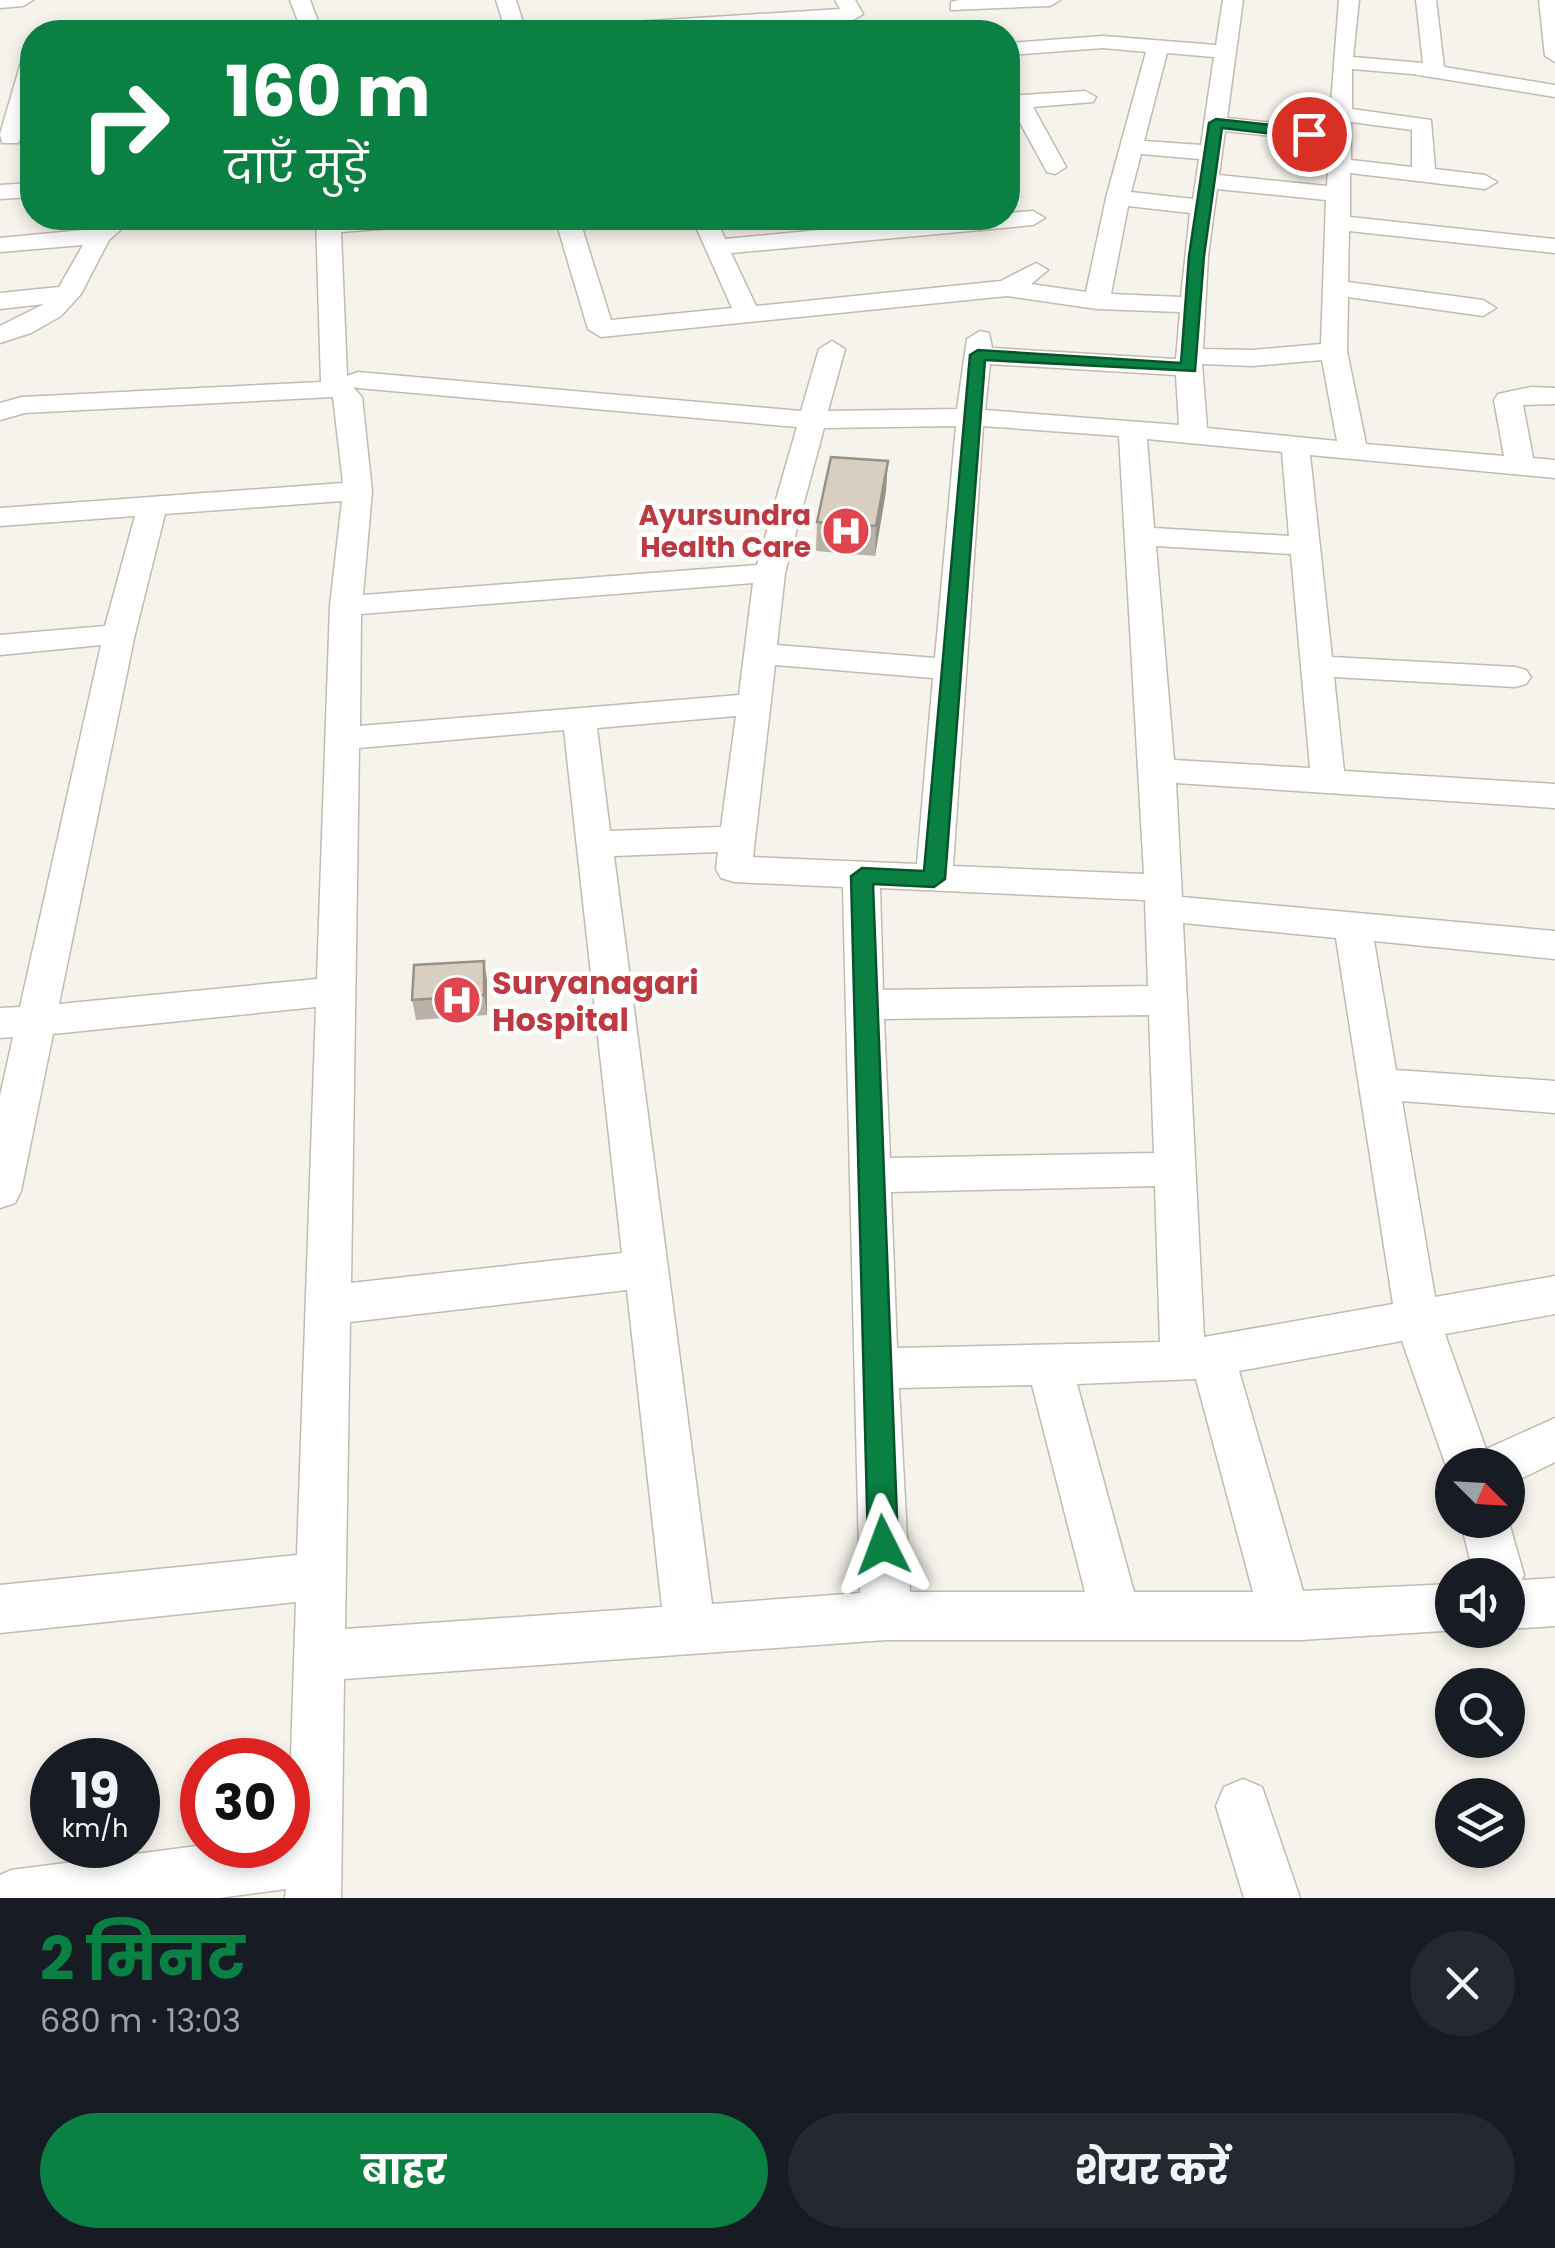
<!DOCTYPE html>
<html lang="hi">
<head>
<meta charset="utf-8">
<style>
	:root { --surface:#171b24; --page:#242831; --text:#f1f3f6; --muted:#9ea1a6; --accent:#0b8043 }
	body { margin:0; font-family:Poppins,"Noto Sans Devanagari",sans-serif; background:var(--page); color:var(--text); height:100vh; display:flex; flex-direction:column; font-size:38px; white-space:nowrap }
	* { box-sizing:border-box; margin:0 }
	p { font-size:32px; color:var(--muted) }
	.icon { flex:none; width:55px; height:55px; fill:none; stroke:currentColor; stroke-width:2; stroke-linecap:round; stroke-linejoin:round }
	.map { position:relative; height:1898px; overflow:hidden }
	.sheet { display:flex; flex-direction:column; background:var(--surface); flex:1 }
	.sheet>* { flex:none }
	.banner { position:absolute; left:20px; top:20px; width:1000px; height:210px; border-radius:40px; box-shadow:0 5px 15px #0003; background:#0b8043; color:#fff; overflow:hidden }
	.needle { width:65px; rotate:114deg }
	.controls { position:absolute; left:1435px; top:1448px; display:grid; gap:20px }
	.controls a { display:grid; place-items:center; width:90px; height:90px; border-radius:50%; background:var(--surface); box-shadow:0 5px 15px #0003; font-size:50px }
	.speed { position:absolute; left:30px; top:1738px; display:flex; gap:20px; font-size:50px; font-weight:700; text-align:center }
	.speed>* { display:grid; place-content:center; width:130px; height:130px; border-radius:50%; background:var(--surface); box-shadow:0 5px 15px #0003; line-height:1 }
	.speed small { font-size:25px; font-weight:400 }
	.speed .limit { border:15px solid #d22; background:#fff; color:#111 }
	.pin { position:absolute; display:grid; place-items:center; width:85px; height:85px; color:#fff; margin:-42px; border:5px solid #fff; border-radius:50%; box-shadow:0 2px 10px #0007 }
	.me { position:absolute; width:110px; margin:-55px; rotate:357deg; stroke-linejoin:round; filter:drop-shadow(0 0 8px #0008) }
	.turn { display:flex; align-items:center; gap:35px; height:210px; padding:0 40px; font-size:45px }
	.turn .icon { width:130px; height:130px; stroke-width:2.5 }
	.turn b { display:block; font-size:70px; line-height:85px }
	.round { display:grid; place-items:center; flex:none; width:105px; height:105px; border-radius:52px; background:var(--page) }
	.head { display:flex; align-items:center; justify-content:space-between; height:170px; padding:0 40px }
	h1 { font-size:60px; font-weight:700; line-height:75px; color:var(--accent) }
	.action { display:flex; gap:20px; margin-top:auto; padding:20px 40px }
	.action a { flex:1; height:115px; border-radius:60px; background:var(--accent); color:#fff; font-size:40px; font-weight:700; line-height:115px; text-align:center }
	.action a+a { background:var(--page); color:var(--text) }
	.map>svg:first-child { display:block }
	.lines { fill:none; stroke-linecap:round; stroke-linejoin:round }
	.minor-casing { stroke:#c2bbae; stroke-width:3 }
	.minor { fill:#fff; fill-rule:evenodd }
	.wall { fill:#bab2a6 }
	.shaded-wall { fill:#979187 }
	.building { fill:#d8cfc1; stroke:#979187; stroke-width:2.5 }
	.route { fill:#0b8043; stroke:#07532c; stroke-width:2.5 }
	.labels { text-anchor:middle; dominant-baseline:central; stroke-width:9; stroke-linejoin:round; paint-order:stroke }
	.far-health-label { font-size:28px; font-weight:bold; fill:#be3a42; stroke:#fff; text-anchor:end }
	.health-label { font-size:32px; font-weight:bold; fill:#be3a42; stroke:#fff; text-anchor:start }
</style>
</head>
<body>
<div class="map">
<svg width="1555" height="1898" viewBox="0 0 1555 1898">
	<rect width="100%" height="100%" fill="#f6f3ec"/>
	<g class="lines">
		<g class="minor-casing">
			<g id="minor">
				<path d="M0,0H33L23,6L0,8Z"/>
				<path d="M290,0H310L322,32H302Z"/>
				<path d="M496,0H516L526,32H506Z"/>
				<path d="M835,0H855L863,14L853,20L657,32H560L570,26L840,9Z"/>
				<path d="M959,0H1060L1050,6L951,10V2Z"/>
				<path d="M1223,0H1243L1227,118L1329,129L1339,0H1359L1353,57L1423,63L1416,0H1436L1444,67L1555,85V97L1412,74L1352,69V109L1431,120L1435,169L1485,175L1497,182L1485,189L1350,173V217L1555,239V253L1349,231L1348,282L1483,300L1496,308L1483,316L1348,297L1347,351L1366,444L1504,456L1494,400L1498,394L1531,387L1555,388V404L1523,405L1533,458L1555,460V478L1310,455L1332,657L1515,667L1526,670L1531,677L1526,684L1515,687L1334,677L1344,771L1555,784V808L1176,783L1182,897L1555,931V959L1374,941L1396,1070L1555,1081V1113L1402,1101L1435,1297L1555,1276V1314L1445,1334L1486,1449L1555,1418V1462L1508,1485V1465H1452L1451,1480L1402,1341L1239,1371L1303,1591L1452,1584V1630H1458L1301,1640H886L344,1679L341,1898H285L286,1889L219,1898H0V1875L11,1870L205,1845H288L296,1602L0,1633V1585L297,1555L316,1007L53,1034L21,1191L15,1203L0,1208V1096L13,1037L0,1038V1008L20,1007L101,645L0,655V635L105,626L135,516L0,526V508L343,483L333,397L25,413L0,420V403L22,397L321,382L316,218H340V223L370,218H442L430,225L341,232L347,376L358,372L801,411L819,349L832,341L845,349L828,411L957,409L967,339L980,331L989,333L992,348L1176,359L1180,312L1097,309L1007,296L601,337L588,329L555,218H579L611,320L732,308L692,218H716L725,239L943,218H1008V213L1033,211L1045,218L1033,225L731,253L756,306L1001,281L1036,263L1048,270L1031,284L1086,292L1106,198L1146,52L1103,48L1008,55V43L1103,36L1216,45ZM1167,53L1214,57L1201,145L1144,141ZM1351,122L1412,130V167L1351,160ZM1225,131L1329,142L1327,186L1219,175ZM1141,154L1199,159L1193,199L1131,192ZM1217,189L1326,200L1321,344L1252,350L1203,349L1208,256ZM1128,206L1190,213L1181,297L1111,294ZM1322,360L1337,441L1207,428L1202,364L1252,366ZM990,364L1176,375L1179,425L985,410ZM353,387L358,388L797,427L757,565L363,595L372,491L362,397ZM956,426L935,658L777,645L785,573L824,428ZM983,426L1119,436L1144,874L953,866ZM1147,439L1282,452L1289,536L1154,528ZM342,501L330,606L317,979L59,1004L135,634L165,514ZM1156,546L1291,554L1310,768L1174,760ZM753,583L739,695L360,726L361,614ZM775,665L933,678L917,864L753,857ZM736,716L721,827L610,831L597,728ZM564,730L622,1253L351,1283L359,748ZM718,852L716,869L721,878L734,882L843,887L860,1593L712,1604L614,856ZM880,888L1145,900L1148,986L883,990ZM1183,923L1336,938L1393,1304L1204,1337ZM1149,1015L1154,1153L890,1158L884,1019ZM1155,1186L1160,1342L897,1348L891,1192ZM627,1290L662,1607L345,1629L350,1322ZM1196,1379L1253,1592H1134L1077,1384ZM1032,1385L1085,1592H910L899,1388Z"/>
				<path d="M1539,0H1555V62L1545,56Z"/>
				<path d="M32,53V96L21,138L18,143H2L0,134L22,59Z"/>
				<path d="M1085,91L1096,97L1093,102L1033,107L1066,167L1055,174L1047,172L1012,108H1008V96Z"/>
				<path d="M32,183V197L0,199V185Z"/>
				<path d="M114,218L126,225L109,240L81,294L61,316L31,333L0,343V326L44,304L0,309V293L59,287L83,245L0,252V238L93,229Z"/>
				<path d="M1508,1519L1524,1575L1522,1580L1555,1578V1626L1508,1629V1575H1474L1460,1520Z"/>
				<path d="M1243,1779L1262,1787L1300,1898H1244L1216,1806L1224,1787Z"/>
			</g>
		</g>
		<use href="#minor" class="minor"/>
	</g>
	<g class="wall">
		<path d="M886,491L875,556L816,551L817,522Z"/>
		<path d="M484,961L487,981V1015L416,1020L412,1000Z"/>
	</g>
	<g class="shaded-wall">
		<path d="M888,461L886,491L875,556L876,526Z"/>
		<path d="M484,961L487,981V1015L484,995Z"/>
	</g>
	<g class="building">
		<path d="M831,457L888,461L876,526L817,522Z"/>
		<path d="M484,961V995L412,1000L414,965Z"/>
	</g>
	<path class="route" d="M1216,119L1309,129L1316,134L1309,138L1222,128L1204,256L1195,371L985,360L945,879L934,887L873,884L898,1545L893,1555L883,1559L873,1555L868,1545L851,876L862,868L924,871L970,355L978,350L1181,363L1189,256L1209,123Z"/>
	<defs>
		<g id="hospital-disc" transform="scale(2.5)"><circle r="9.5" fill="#e0444e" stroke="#fff"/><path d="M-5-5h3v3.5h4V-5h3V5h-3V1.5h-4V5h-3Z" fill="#fff"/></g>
	</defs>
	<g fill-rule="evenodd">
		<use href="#hospital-disc" x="846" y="531"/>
		<use href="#hospital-disc" x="457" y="1000"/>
	</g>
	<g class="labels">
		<g class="far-health-label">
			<text x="811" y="515">Ayursundra<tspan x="811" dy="32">Health Care</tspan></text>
		</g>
		<g class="health-label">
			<text x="492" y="982">Suryanagari<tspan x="492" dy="37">Hospital</tspan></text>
		</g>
	</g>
</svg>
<div class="controls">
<a><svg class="needle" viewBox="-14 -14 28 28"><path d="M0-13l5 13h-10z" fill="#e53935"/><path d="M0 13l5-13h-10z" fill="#9ea1a6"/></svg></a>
<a><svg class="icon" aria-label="sound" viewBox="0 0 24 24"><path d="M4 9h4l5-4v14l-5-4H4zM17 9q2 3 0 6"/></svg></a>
<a><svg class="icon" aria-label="search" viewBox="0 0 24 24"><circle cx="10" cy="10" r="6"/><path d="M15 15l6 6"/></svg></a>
<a><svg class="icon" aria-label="layers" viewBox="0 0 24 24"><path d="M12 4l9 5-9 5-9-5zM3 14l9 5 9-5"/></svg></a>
</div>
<div class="speed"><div>19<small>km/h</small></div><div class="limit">30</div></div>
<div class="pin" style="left:1309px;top:134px;background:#d93025"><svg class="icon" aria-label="arrive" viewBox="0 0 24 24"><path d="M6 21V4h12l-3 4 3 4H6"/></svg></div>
<svg class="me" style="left:883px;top:1545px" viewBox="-20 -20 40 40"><path d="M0-17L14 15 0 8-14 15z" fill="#0b8043" stroke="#fff" stroke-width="4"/></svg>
<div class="banner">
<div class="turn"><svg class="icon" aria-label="right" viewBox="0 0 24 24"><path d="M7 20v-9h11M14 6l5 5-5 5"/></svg><div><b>160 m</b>दाएँ मुड़ें</div></div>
</div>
</div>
<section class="sheet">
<div class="head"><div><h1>2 मिनट</h1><p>680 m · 13:03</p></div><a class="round"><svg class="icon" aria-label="close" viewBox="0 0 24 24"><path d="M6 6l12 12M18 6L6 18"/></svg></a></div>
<div class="action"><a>बाहर</a><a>शेयर करें</a></div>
</section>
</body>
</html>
